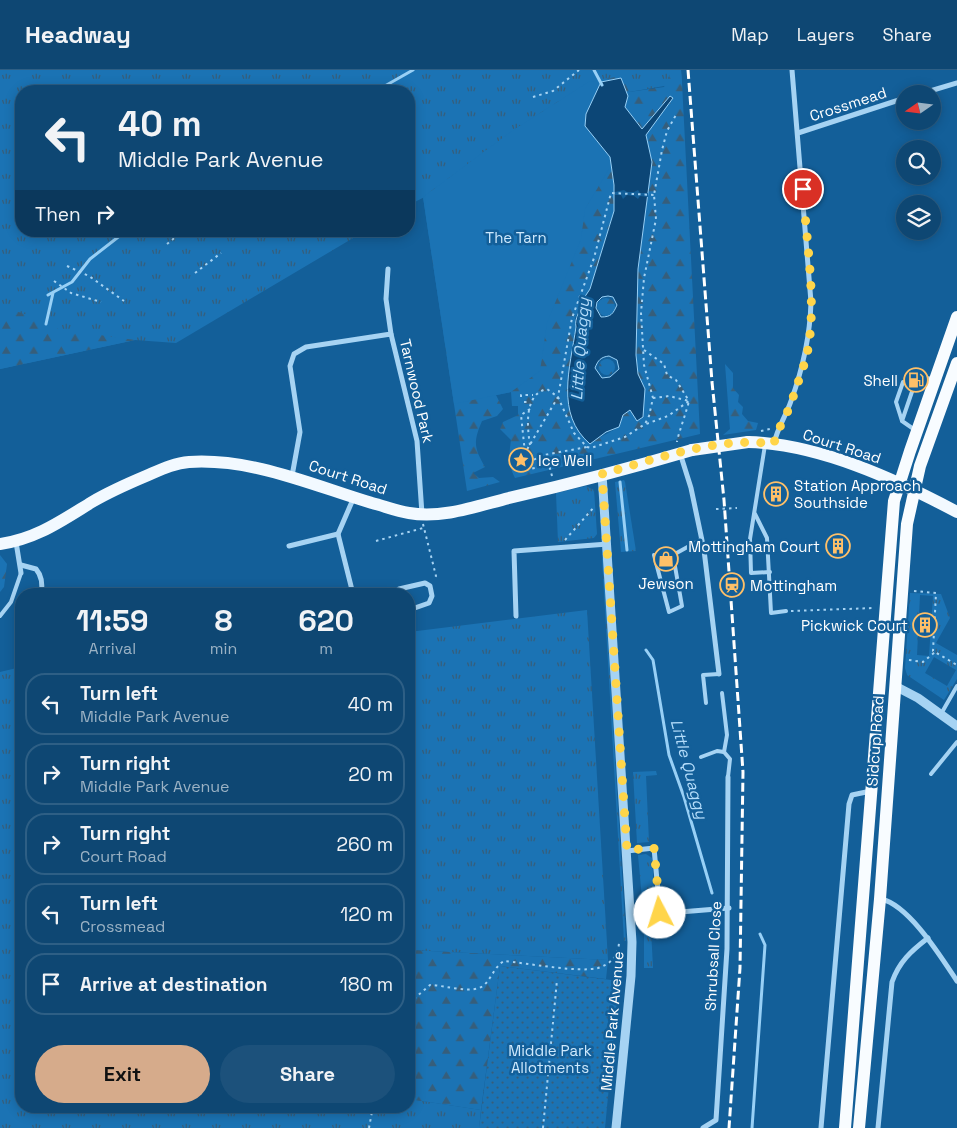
<!DOCTYPE html>
<html lang="en">
<head>
<meta charset="utf-8">
<style>
	:root { --surface:#0e4773; --page:#1c517b; --text:#f1f3f6; --muted:#9bb2c4; --line:#2e5f85; --accent:#d6ab8b }
	body { margin:0; font-family:"Space Grotesk",sans-serif; background:var(--page); color:var(--text); height:100vh; display:flex; flex-direction:column; font-size:19px; white-space:nowrap }
	* { box-sizing:border-box; margin:0 }
	p { font-size:16px; color:var(--muted) }
	.icon { flex:none; width:28px; height:28px; fill:none; stroke:currentColor; stroke-width:2; stroke-linecap:round; stroke-linejoin:round }
	.map { position:relative; flex:1; overflow:hidden }
	.details { position:absolute; left:15px; top:518px; width:400px; height:525px; display:flex; flex-direction:column; background:var(--surface); border-radius:20px; box-shadow:0 2px 12px #0003,0 0 0 1px var(--line) }
	.details>* { flex:none }
	.hud { position:absolute; left:15px; top:15px; width:400px; height:152px; border-radius:20px; box-shadow:0 2px 12px #0003,0 0 0 1px var(--line); background:#0e4773; color:var(--text); overflow:hidden }
	.needle { width:32px; rotate:256deg }
	.controls { position:absolute; left:896px; top:15px; display:grid; gap:10px }
	.controls a { display:grid; place-items:center; width:45px; height:45px; border-radius:50%; background:var(--surface); box-shadow:0 2px 12px #0003,0 0 0 1px var(--line); font-size:25px }
	.pin { position:absolute; display:grid; place-items:center; width:42px; height:42px; color:#fff; margin:-21px; border:2px solid #fff; border-radius:50%; box-shadow:0 1px 5px #0007 }
	.me { position:absolute; width:55px; margin:-28px; rotate:355deg; stroke-linejoin:round; filter:drop-shadow(0 0 4px #0008) }
	.turn { display:flex; align-items:center; gap:18px; height:105px; padding:0 20px; font-size:22px }
	.turn .icon { width:65px; height:65px; stroke-width:2.5 }
	.turn b { display:block; font-size:35px; line-height:42px }
	.then { display:flex; align-items:center; height:48px; padding:0 20px; background:#0003; gap:10px; font-size:19px }
	.eta { display:flex; justify-content:space-evenly; align-items:center; height:85px; text-align:center }
	.eta b { font-size:30px; font-weight:800; line-height:35px }
	.action { display:flex; gap:10px; margin-top:auto; padding:10px 20px }
	.action a { flex:1; height:58px; border-radius:30px; background:var(--accent); color:#111; font-size:20px; font-weight:800; line-height:58px; text-align:center }
	.action a+a { background:var(--page); color:var(--text) }
	ul { padding:0; list-style:none }
	li { display:flex; align-items:center; gap:15px; height:62px; margin:0 10px 8px; padding:0 10px; border:2px solid var(--line); border-radius:20px }
	li div { flex:1 }
	li b { display:block; font-size:19px }
	li em { font-style:normal }
	header { display:flex; align-items:center; gap:30px; box-sizing:border-box; height:70px; padding:0 25px; background:var(--surface); border-bottom:1px solid var(--line) }
	header strong { font-size:24px }
	nav { display:flex; gap:28px; margin-inline-start:auto; font-size:18px }
	.map>svg:first-child { display:block }
	.grass { fill:url(#grass-tufts); fill-rule:evenodd }
	.forest { fill:url(#forest-firs); fill-rule:evenodd }
	.park { fill:#1b73b4 }
	.garden { fill:url(#garden-dots) }
	.water { fill:#0c4676; stroke:#98d0f6; fill-rule:evenodd }
	.pier { fill:#135f99 }
	.lines { fill:none; stroke-linecap:round; stroke-linejoin:round }
	.stream { stroke:#98d0f6; stroke-width:3 }
	.path { stroke:#a6d3f3; stroke-width:2; stroke-dasharray:2.5 4; stroke-linecap:butt }
	.service { stroke:#a6d3f3; stroke-width:4 }
	.minor { stroke:#a6d3f3; stroke-width:5 }
	.tertiary { stroke:#a6d3f3; stroke-width:9 }
	.primary { stroke:#f2f9ff; stroke-width:12 }
	.trunk { stroke:#f8fcff; stroke-width:12 }
	.rail { stroke:#fff; stroke-width:3; stroke-dasharray:9 4; stroke-linecap:butt }
	.path-bridge { stroke:#a6d3f3; stroke-width:2; stroke-dasharray:2.5 4; stroke-linecap:butt }
	.primary-bridge { stroke:#f2f9ff; stroke-width:12 }
	.route { stroke:#ffd54a; stroke-width:9; stroke-dasharray:0 16.2 }
	.labels { text-anchor:middle; dominant-baseline:central; stroke-width:5; stroke-linejoin:round; paint-order:stroke }
	.street-label { font-size:15px; fill:#fff; stroke:#135f99 }
	.park-label { font-size:15px; fill:#cee9fd; stroke:#135f99 }
	.poi-label { font-size:15px; fill:#fff; stroke:#135f99; text-anchor:end }
	.water-label { font-size:16px; font-style:italic; fill:#b3dcfa; stroke:#135f99 }
</style>
</head>
<body>
<header>
<strong>Headway</strong>
<nav><a>Map</a><a>Layers</a><a>Share</a></nav>
</header>
<div class="map">
<svg width="957" height="1058" viewBox="0 0 957 1058">
	<defs>
		<pattern id="grass-tufts" width="24" height="20" patternUnits="userSpaceOnUse" patternTransform="scale(1.25)"><rect width="24" height="20" fill="#1b73b4"/><path d="M3 7l-1-3M5 7V3M7 7l1-3M15 17l-1-3M17 17v-4M19 17l1-3" fill="none" stroke="#365e7b"/></pattern>
		<pattern id="forest-firs" width="22" height="20" patternUnits="userSpaceOnUse" patternTransform="scale(1.25)"><rect width="22" height="20" fill="#1b73b4"/><path d="M5 1l3.5 6h-7zM16 11l3.5 6h-7z" fill="#365e7b"/></pattern>
		<pattern id="garden-dots" width="8" height="8" patternUnits="userSpaceOnUse" patternTransform="scale(1.25)"><rect width="8" height="8" fill="#1b73b4"/><path d="M2 2h.1M6 6h.1" fill="none" stroke="#365e7b" stroke-width="1.8" stroke-linecap="round"/></pattern>
	</defs>
	<rect width="100%" height="100%" fill="#135f99"/>
	<g class="grass">
		<path d="M0,0H681L682,13L629,22L409,135V21H21V161H365L176,273L135,270L0,299Z"/>
		<path d="M624,410L625,412L636,481L621,482L615,412Z"/>
		<path d="M586,416L594,420L597,464L594,468L558,472L556,423Z"/>
		<path d="M602,488L603,489L626,871H624Z"/>
		<path d="M910,523L941,524L950,548L936,573L957,585V609L944,630L907,605L905,598ZM920,525L933,526L929,586L917,585ZM934,587L956,600L947,616L925,603Z"/>
		<path d="M587,540L608,890L409,880V562Z"/>
		<path d="M21,597V1036H409V1029L481,1040L479,1058H0V602Z"/>
		<path d="M656,701L657,705L646,706L649,772L637,773L633,702Z"/>
		<path d="M646,784L652,788L655,835L651,839H643L638,785Z"/>
		<path d="M644,859H651L653,898H644Z"/>
	</g>
	<g class="forest">
		<path d="M672,0H681L682,13L700,364L515,408C508,394 509,385 511,370L500,359L503,352L518,345V336H512L511,322L496,325L503,339L497,346L482,351C473,372 474,378 485,397L473,403L479,408L493,407L500,412L467,421L423,127L512,61L590,11L623,6L629,22L664,17ZM670,26L646,65L652,92L638,199L636,285L638,304L645,319L630,340L623,344L619,357L592,372L575,248L590,219L614,141V115L610,87L625,37L642,59Z"/>
		<circle cx="606" cy="237" r="9"/>
		<path d="M0,236L43,250L58,259L135,270L0,299Z"/>
		<circle cx="607" cy="297" r="8"/>
		<path d="M725,294L733,303V318L739,325L738,332L743,337L742,344L748,351L758,353L756,360L723,365L730,359Z"/>
		<path d="M0,485L7,494L4,517L0,522Z"/>
		<path d="M409,880L608,890L606,909L500,896L481,1040L409,1029Z"/>
	</g>
	<path class="park" d="M590,11L601,12L631,79L617,99H609L585,139L581,169L547,253L540,301L511,322L454,334L423,127L512,61Z"/>
	<path class="garden" d="M500,896L619,911L605,1058H479Z"/>
	<path class="water" d="M621,8L628,26L625,37L642,59L670,26L673,28L646,65L652,92L638,199L636,285L638,304L645,319L643,347L637,351L630,340L623,345L619,357L606,362L590,374C555,344 570,298 576,257C574,248 581,242 580,234L590,219L614,141V115L610,87L585,56L586,44L601,12ZM608,226L613,227L617,235C613,244 611,247 601,247L596,238L597,232L602,227ZM609,286L617,290L619,299L610,307L602,308L595,298C598,290 601,287 609,286Z"/>
	<path class="pier" d="M624,120L627,122H634L638,120L640,123H648V127L640,126L638,129L634,126L627,125L623,129L621,125H615V122Z"/>
	<g class="lines">
		<g class="stream">
			<path d="M594,0L602,15"/>
			<path d="M376,21L413,0"/>
			<path d="M48,225L72,212L90,189L126,161"/>
			<path d="M46,254L53,223"/>
			<path d="M528,389L529,386"/>
			<path d="M620,412L627,480"/>
			<path d="M646,580L653,590L669,685L684,727L712,823"/>
			<path d="M752,1058L765,875L760,864"/>
		</g>
		<g class="path">
			<path d="M533,27L553,21L579,0"/>
			<path d="M167,174L183,161"/>
			<path d="M67,196L89,206L124,231"/>
			<path d="M195,203L221,183"/>
			<path d="M54,211L71,223L101,232"/>
			<path d="M644,280L664,294L667,305L676,310L689,331L668,346L646,354"/>
			<path d="M521,327V325H533"/>
			<path d="M653,328L669,326L689,331C687,340 677,368 677,372"/>
			<path d="M524,332H530"/>
			<path d="M530,339L521,345L525,383L532,391"/>
			<path d="M761,361L770,359"/>
			<path d="M530,375C527,356 524,324 547,319L558,327L574,363L587,377L591,378L625,367L645,354L649,346L653,328L644,295L641,243L644,208L656,149L654,125L662,80L667,61L677,43"/>
			<path d="M522,395L544,385L587,377"/>
			<path d="M552,406L549,395L525,400L522,395L525,383L558,327L572,248L594,188L611,123L654,125"/>
			<path d="M423,454L436,506L434,509"/>
			<path d="M565,470L595,436"/>
			<path d="M376,471L423,458"/>
			<path d="M711,478H723"/>
			<path d="M914,521L936,523L933,581L957,595"/>
			<path d="M791,541L874,538"/>
			<path d="M909,590L923,592L935,582"/>
			<path d="M409,933L430,915C444,915 474,925 484,915C492,908 494,897 504,891C526,893 579,903 598,898C611,894 618,886 619,873"/>
			<path d="M369,1058L373,1036"/>
			<path d="M543,1058L557,910"/>
		</g>
		<g class="service">
			<path d="M902,351L896,332L903,312H916"/>
			<path d="M915,360L902,351L917,307L934,309"/>
			<path d="M765,375L750,469L751,503L770,502"/>
			<path d="M755,444L767,468L771,543L786,541"/>
			<path d="M654,485L669,542L682,536L673,485L702,469"/>
			<path d="M0,546L11,532L21,503"/>
			<path d="M722,623L727,665L724,682"/>
			<path d="M706,633L703,605L719,604"/>
			<path d="M941,644L957,616"/>
			<path d="M701,687L717,681L724,682L730,689L728,707"/>
			<path d="M931,704L957,672"/>
		</g>
		<g class="minor">
			<path d="M920,24L957,13"/>
			<path d="M798,63L905,28"/>
			<path d="M388,199L386,229L391,264"/>
			<path d="M774,374C777,358 786,346 791,331C803,298 810,267 811,232L792,0"/>
			<path d="M680,383L691,418L704,480L719,604"/>
			<path d="M292,406L300,362L290,296L294,284L306,277L391,264L417,371L422,444"/>
			<path d="M16,472L21,503"/>
			<path d="M289,476L338,464"/>
			<path d="M21,495L36,499C42,506 43,514 41,524"/>
			<path d="M335,524L351,519"/>
			<path d="M353,524L338,464L354,427"/>
			<path d="M392,524L399,519L425,513L430,516L432,526L429,533L409,540"/>
			<path d="M516,546L514,481L608,474"/>
			<path d="M627,781L654,778L660,843"/>
			<path d="M881,829C909,835 941,887 957,911"/>
			<path d="M631,846L729,838"/>
			<path d="M703,1058L716,1050L727,879L728,707"/>
			<path d="M821,1058L849,734L852,725L871,721"/>
			<path d="M878,1058L892,912C899,892 911,881 928,868"/>
		</g>
		<g class="tertiary">
			<path d="M602,404L632,872L631,906L616,1058"/>
			<path d="M895,616L918,628L957,656"/>
		</g>
		<g class="primary">
			<path d="M748,372C819,374 895,409 957,442"/>
			<path d="M0,474C36,469 61,451 92,432C109,422 127,414 146,406C160,400 174,393 189,392C253,388 312,415 372,433C384,436 396,441 409,443C442,449 477,436 509,428C570,414 631,398 692,380"/>
		</g>
		<g class="trunk">
			<path d="M845,1058L894,431L910,381L957,247"/>
			<path d="M859,1058L880,829L907,454L920,396L957,293"/>
		</g>
		<path class="rail" d="M688,0L712,312L724,430L743,702L740,898L729,1058"/>
		<path class="path-bridge" d="M716,439L737,438"/>
		<path class="primary-bridge" d="M692,380L748,372"/>
	</g>
	<g class="lines">
		<path class="route" d="M660,843L654,778L627,780L602,404C657,389 717,366 774,374C776,362 782,354 787,343C794,326 799,309 805,292C819,243 806,171 803,119"/>
	</g>
	<defs>
		<g id="fuel-ring" transform="scale(1.25)"><circle r="9.5" fill="#135f99" stroke="#ffc068" stroke-width="1.5"/><path d="M-5.5-6h7V0h2V4h1.3V-2.5L3-4.5l.8-.8L6-3V5H2.5V1h-1V6h-7ZM-4.2-4.7v3.2H.2V-4.7Z" fill="#ffc068"/></g>
		<g id="sight-ring" transform="scale(1.25)"><circle r="9.5" fill="#135f99" stroke="#ffc068" stroke-width="1.5"/><path d="M0-6L1.8-2.2L6-1.7L2.9 1.2L3.7 5.4L0 3.3L-3.7 5.4L-2.9 1.2L-6-1.7L-1.8-2.2Z" fill="#ffc068"/></g>
		<g id="building-ring" transform="scale(1.25)"><circle r="9.5" fill="#135f99" stroke="#ffc068" stroke-width="1.5"/><path d="M-4-6H4V6H1V3H-1V6H-4ZM-2.5-4.3h1.7v1.8h-1.7ZM.8-4.3h1.7v1.8H.8ZM-2.5-1h1.7V.8h-1.7ZM.8-1h1.7V.8H.8Z" fill="#ffc068"/></g>
		<g id="shop-ring" transform="scale(1.25)"><circle r="9.5" fill="#135f99" stroke="#ffc068" stroke-width="1.5"/><path d="M-5-2.5h2.3a2.7 3.5 0 0 1 5.4 0H5L5.5 6h-11ZM-1.5-2.5h3a1.5 2.3 0 0 0-3 0Z" fill="#ffc068"/></g>
		<g id="station-ring" transform="scale(1.25)"><circle r="9.5" fill="#135f99" stroke="#ffc068" stroke-width="1.5"/><path d="M-3-6H3Q5-6 5-4V2Q5 4 3 4L4.5 6H3L1.5 4h-3L-3 6H-4.5L-3 4Q-5 4-5 2V-4Q-5-6-3-6ZM-3.5-4v3h7v-3ZM-3.5 1v1.5H-2V1ZM2 1v1.5H3.5V1Z" fill="#ffc068"/></g>
	</defs>
	<g fill-rule="evenodd">
		<use href="#fuel-ring" x="916" y="310"/>
		<use href="#sight-ring" x="521" y="390"/>
		<use href="#building-ring" x="776" y="424"/>
		<use href="#building-ring" x="838" y="476"/>
		<use href="#shop-ring" x="666" y="489"/>
		<use href="#station-ring" x="732" y="515"/>
		<use href="#building-ring" x="925" y="555"/>
	</g>
	<g class="labels">
		<g class="street-label">
			<text transform="translate(848 34) rotate(-18)">Crossmead</text>
			<text transform="translate(417 321) rotate(77)">Tarnwood Park</text>
			<text transform="translate(842 376) rotate(18)">Court Road</text>
			<text transform="translate(348 407) rotate(18)">Court Road</text>
			<text transform="translate(875 671) rotate(-86)">Sidcup Road</text>
			<text transform="translate(713 886) rotate(-87)">Shrubsall Close</text>
			<text transform="translate(612 951) rotate(-85)">Middle Park Avenue</text>
		</g>
		<g class="park-label">
			<text x="516" y="167">The Tarn</text>
			<text x="550" y="980">Middle Park<tspan x="550" dy="17">Allotments</tspan></text>
		</g>
		<g class="poi-label">
			<text x="898" y="310">Shell</text>
			<text x="538" y="390" text-anchor="start">Ice Well</text>
			<text x="794" y="415" text-anchor="start">Station Approach<tspan x="794" dy="17">Southside</tspan></text>
			<text x="820" y="476">Mottingham Court</text>
			<text x="666" y="513" text-anchor="middle">Jewson</text>
			<text x="750" y="515" text-anchor="start">Mottingham</text>
			<text x="908" y="555">Pickwick Court</text>
		</g>
		<g class="water-label">
			<text transform="translate(580 279) rotate(-86)">Little Quaggy</text>
			<text transform="translate(689 699) rotate(75)">Little Quaggy</text>
		</g>
	</g>
</svg>
<div class="controls">
<a><svg class="needle" viewBox="-14 -14 28 28"><path d="M0-13l5 13h-10z" fill="#e53935"/><path d="M0 13l5-13h-10z" fill="#9bb2c4"/></svg></a>
<a><svg class="icon" aria-label="search" viewBox="0 0 24 24"><circle cx="10" cy="10" r="6"/><path d="M15 15l6 6"/></svg></a>
<a><svg class="icon" aria-label="layers" viewBox="0 0 24 24"><path d="M12 4l9 5-9 5-9-5zM3 14l9 5 9-5"/></svg></a>
</div>
<div class="pin" style="left:803px;top:119px;background:#d93025"><svg class="icon" aria-label="arrive" viewBox="0 0 24 24"><path d="M6 21V4h12l-3 4 3 4H6"/></svg></div>
<svg class="me" style="left:660px;top:843px" viewBox="-20 -20 40 40"><circle r="19" fill="#fff"/><path d="M0-13L10 11 0 6-10 11z" fill="#ffd54a"/></svg>
<div class="hud">
<div class="turn"><svg class="icon" aria-label="left" viewBox="0 0 24 24"><path d="M17 20v-9H6M10 6l-5 5 5 5"/></svg><div><b>40 m</b>Middle Park Avenue</div></div>
<div class="then">Then<svg class="icon" aria-label="right" viewBox="0 0 24 24"><path d="M7 20v-9h11M14 6l5 5-5 5"/></svg></div>
</div>
<section class="details">
<div class="eta">
<div><b>11:59</b><p>Arrival</p></div>
<div><b>8</b><p>min</p></div>
<div><b>620</b><p>m</p></div>
</div>
<ul>
<li><svg class="icon" aria-label="left" viewBox="0 0 24 24"><path d="M17 20v-9H6M10 6l-5 5 5 5"/></svg><div><b>Turn left</b><p>Middle Park Avenue</p></div><em>40 m</em></li>
<li><svg class="icon" aria-label="right" viewBox="0 0 24 24"><path d="M7 20v-9h11M14 6l5 5-5 5"/></svg><div><b>Turn right</b><p>Middle Park Avenue</p></div><em>20 m</em></li>
<li><svg class="icon" aria-label="right" viewBox="0 0 24 24"><path d="M7 20v-9h11M14 6l5 5-5 5"/></svg><div><b>Turn right</b><p>Court Road</p></div><em>260 m</em></li>
<li><svg class="icon" aria-label="left" viewBox="0 0 24 24"><path d="M17 20v-9H6M10 6l-5 5 5 5"/></svg><div><b>Turn left</b><p>Crossmead</p></div><em>120 m</em></li>
<li><svg class="icon" aria-label="arrive" viewBox="0 0 24 24"><path d="M6 21V4h12l-3 4 3 4H6"/></svg><div><b>Arrive at destination</b></div><em>180 m</em></li>
</ul>
<div class="action"><a>Exit</a><a>Share</a></div>
</section>
</div>
</body>
</html>
